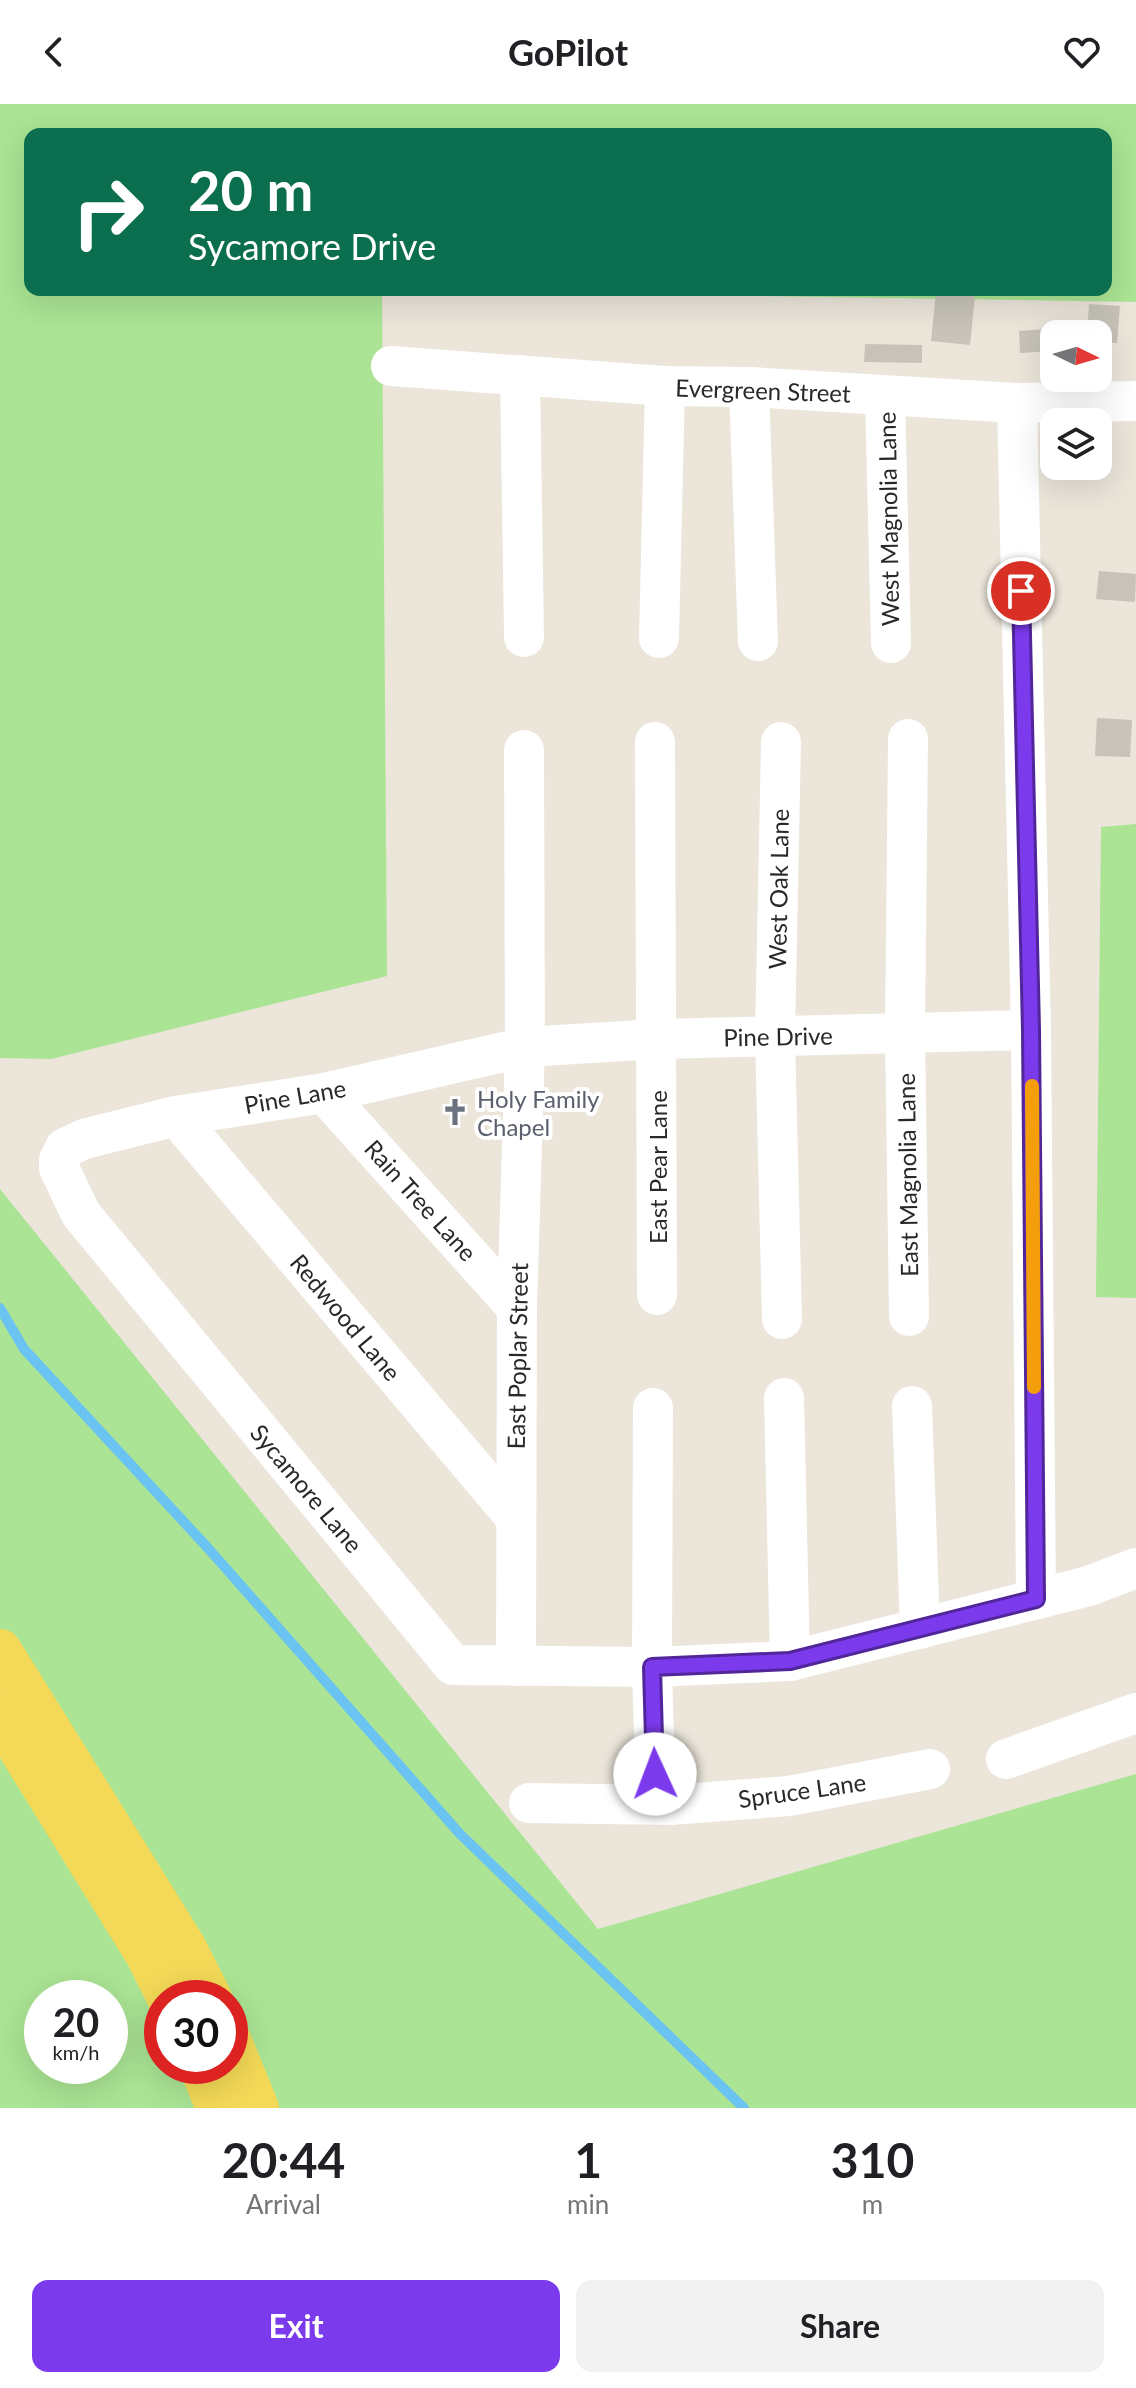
<!DOCTYPE html>
<html lang="en">
<head>
<meta charset="utf-8">
<style>
	:root { --surface:#fff; --page:#f2f2f2; --text:#202124; --muted:#757577; --accent:#7c3aed }
	body { margin:0; font-family:Lato,sans-serif; background:var(--page); color:var(--text); height:100vh; display:flex; flex-direction:column; font-size:30px; white-space:nowrap }
	* { box-sizing:border-box; margin:0 }
	p { font-size:26px; color:var(--muted) }
	.icon { flex:none; width:44px; height:44px; fill:none; stroke:currentColor; stroke-width:2; stroke-linecap:round; stroke-linejoin:round }
	.map { position:relative; height:2004px; overflow:hidden }
	.details { display:flex; flex-direction:column; background:var(--surface); flex:1 }
	.details>* { flex:none }
	.guide { position:absolute; left:24px; top:24px; width:1088px; height:168px; border-radius:16px; box-shadow:0 8px 32px #0002; background:#0b6e4f; color:#fff; overflow:hidden }
	.needle { width:52px; rotate:95deg }
	.buttons { position:absolute; left:1040px; top:216px; display:grid; gap:16px }
	.buttons a { display:grid; place-items:center; width:72px; height:72px; border-radius:16px; background:var(--surface); box-shadow:0 8px 32px #0002; font-size:40px }
	.speed { position:absolute; left:24px; top:1876px; display:flex; gap:16px; font-size:40px; font-weight:700; text-align:center }
	.speed>* { display:grid; place-content:center; width:104px; height:104px; border-radius:50%; background:var(--surface); box-shadow:0 8px 32px #0002; line-height:1 }
	.speed small { font-size:20px; font-weight:400 }
	.speed .limit { border:12px solid #d22; background:#fff; color:#111 }
	.pin { position:absolute; display:grid; place-items:center; width:68px; height:68px; color:#fff; margin:-34px; border:4px solid #fff; border-radius:50%; box-shadow:0 2px 8px #0007 }
	.me { position:absolute; width:88px; margin:-44px; rotate:358deg; stroke-linejoin:round; filter:drop-shadow(0 0 6px #0008) }
	.turn { display:flex; align-items:center; gap:28px; height:168px; padding:0 32px; font-size:36px }
	.turn .icon { width:104px; height:104px; stroke-width:2.5 }
	.turn b { display:block; font-size:56px; line-height:68px }
	.eta { display:flex; justify-content:space-evenly; align-items:center; height:136px; text-align:center }
	.eta b { font-size:48px; font-weight:700; line-height:56px }
	.action { display:flex; gap:16px; margin-top:auto; padding:16px 32px }
	.action a { flex:1; height:92px; border-radius:16px; background:var(--accent); color:#fff; font-size:32px; font-weight:700; line-height:92px; text-align:center }
	.action a+a { background:var(--page); color:var(--text) }
	header { display:flex; justify-content:space-between; align-items:center; height:104px; padding:0 32px; background:var(--surface); font-size:36px; font-weight:700 }
	.map>svg:first-child { display:block }
	.green { fill:#aae494; fill-rule:evenodd }
	.lines { fill:none; stroke-linecap:round; stroke-linejoin:round }
	.stream { stroke:#6ac3f1; stroke-width:10 }
	.building { fill:#c7c3b8 }
	.minor { stroke:#fff; stroke-width:40 }
	.major { stroke:#f3d957; stroke-width:44 }
	.route-casing { stroke:#51269a; stroke-width:20 }
	.route { stroke:#7c3aed; stroke-width:14 }
	.slow { stroke:#f59e0b; stroke-width:14 }
	.labels { text-anchor:middle; dominant-baseline:central; stroke-width:8; stroke-linejoin:round; paint-order:stroke }
	.street-label { font-size:24px; fill:#292929; stroke:#fff }
	.worship-label { font-size:24px; fill:#5b616d; stroke:#fff; text-anchor:start }
</style>
</head>
<body>
<header><svg class="icon" aria-label="back" viewBox="0 0 24 24"><path d="M15 5l-7 7 7 7"/></svg>GoPilot<svg class="icon" aria-label="heart" viewBox="0 0 24 24"><path d="M12 20l-8-8c-3-5 5-10 8-4 3-6 11-1 8 4z"/></svg></header>
<div class="map">
<svg width="1136" height="2004" viewBox="0 0 1136 2004">
	<rect width="100%" height="100%" fill="#ebe5da"/>
	<g class="green">
		<path d="M0,0H1136V198L387,186H1106V30H30V186H382L387,872L51,955L0,954Z"/>
		<path d="M1136,720V1194L1096,1193L1101,723Z"/>
		<path d="M0,1085L598,1825L1136,1670V2004H0ZM42,1894H110V1962H42ZM162,1894H230V1962H162Z"/>
	</g>
	<g class="lines">
		<path class="stream" d="M0,1204L24,1245L207,1443L460,1730L744,2004"/>
	</g>
	<g class="building">
		<path d="M936,188L975,191L970,241L931,237Z"/>
		<path d="M1089,200L1120,202L1117,239L1098,238V230H1087Z"/>
		<path d="M1076,223L1077,230H1054V247L1020,249L1019,227Z"/>
		<path d="M865,240L922,241V259L864,258Z"/>
		<path d="M1099,467L1136,470L1135,498L1096,495Z"/>
		<path d="M1097,614L1132,616L1130,653L1095,652Z"/>
	</g>
	<g class="lines">
		<g class="minor">
			<path d="M391,262L665,282L749,283L1017,299L1136,297"/>
			<path d="M520,271L524,533"/>
			<path d="M749,283L758,537"/>
			<path d="M885,292L891,539"/>
			<path d="M1017,299L1031,926L1036,1495"/>
			<path d="M659,534L665,282"/>
			<path d="M908,635L905,929L909,1212"/>
			<path d="M655,638L657,1191"/>
			<path d="M781,638L775,933L782,1215"/>
			<path d="M1031,926L657,935L525,943L324,989L176,1012L84,1035L65,1044L59,1056V1064L81,1110L453,1561L652,1563L790,1557L1089,1482L1136,1464"/>
			<path d="M324,989L517,1204"/>
			<path d="M176,1012L515,1413"/>
			<path d="M784,1294L790,1557"/>
			<path d="M912,1302L920,1525"/>
			<path d="M653,1304L652,1563L655,1670L670,1701"/>
			<path d="M516,1562L517,1204L525,943L524,646"/>
			<path d="M1006,1655L1136,1609"/>
			<path d="M529,1699L670,1701L789,1692L930,1665"/>
		</g>
		<g class="major">
			<path d="M0,1547L184,1843L210,1894"/>
			<path d="M0,1612L147,1850L169,1894"/>
			<path d="M230,1938L257,2004"/>
			<path d="M201,1962L218,2004"/>
		</g>
	</g>
	<g class="lines">
		<g class="route-casing">
			<path id="route" d="M655,1670L652,1563L790,1557L1036,1495L1031,926L1021,487"/>
		</g>
		<use href="#route" class="route"/>
		<path class="slow" d="M1032,982L1034,1283"/>
	</g>
	<defs>
		<g id="church-bare" transform="scale(2.16)"><path d="M-1.2-6h2.4v3.5h3.3v2.4h-3.3V6h-2.4V-.1h-3.3v-2.4h3.3Z" fill="#6b7280" stroke="#fff" stroke-width="2.5" paint-order="stroke"/></g>
	</defs>
	<g fill-rule="evenodd">
		<use href="#church-bare" x="455" y="1008"/>
	</g>
	<g class="labels">
		<g class="street-label">
			<text transform="translate(763 286) rotate(2)">Evergreen Street</text>
			<text transform="translate(888 415) rotate(-91)">West Magnolia Lane</text>
			<text transform="translate(778 785) rotate(-89)">West Oak Lane</text>
			<text transform="translate(778 932) rotate(-1)">Pine Drive</text>
			<text transform="translate(295 992) rotate(-10)">Pine Lane</text>
			<text transform="translate(657 1063) rotate(-90)">East Pear Lane</text>
			<text transform="translate(907 1071) rotate(-91)">East Magnolia Lane</text>
			<text transform="translate(421 1096) rotate(48)">Rain Tree Lane</text>
			<text transform="translate(346 1213) rotate(50)">Redwood Lane</text>
			<text transform="translate(517 1252) rotate(-89)">East Poplar Street</text>
			<text transform="translate(307 1384) rotate(50)">Sycamore Lane</text>
			<text transform="translate(802 1686) rotate(-8)">Spruce Lane</text>
		</g>
		<g class="worship-label">
			<text x="477" y="994">Holy Family<tspan x="477" dy="28">Chapel</tspan></text>
		</g>
	</g>
</svg>
<div class="buttons">
<a><svg class="needle" viewBox="-14 -14 28 28"><path d="M0-13l5 13h-10z" fill="#e53935"/><path d="M0 13l5-13h-10z" fill="#757577"/></svg></a>
<a><svg class="icon" aria-label="layers" viewBox="0 0 24 24"><path d="M12 4l9 5-9 5-9-5zM3 14l9 5 9-5"/></svg></a>
</div>
<div class="speed"><div>20<small>km/h</small></div><div class="limit">30</div></div>
<div class="pin" style="left:1021px;top:487px;background:#d93025"><svg class="icon" aria-label="arrive" viewBox="0 0 24 24"><path d="M6 21V4h12l-3 4 3 4H6"/></svg></div>
<svg class="me" style="left:655px;top:1670px" viewBox="-20 -20 40 40"><circle r="19" fill="#fff"/><path d="M0-13L10 11 0 6-10 11z" fill="#7c3aed"/></svg>
<div class="guide">
<div class="turn"><svg class="icon" aria-label="right" viewBox="0 0 24 24"><path d="M7 20v-9h11M14 6l5 5-5 5"/></svg><div><b>20 m</b>Sycamore Drive</div></div>
</div>
</div>
<section class="details">
<div class="eta">
<div><b>20:44</b><p>Arrival</p></div>
<div><b>1</b><p>min</p></div>
<div><b>310</b><p>m</p></div>
</div>
<div class="action"><a>Exit</a><a>Share</a></div>
</section>
</body>
</html>
